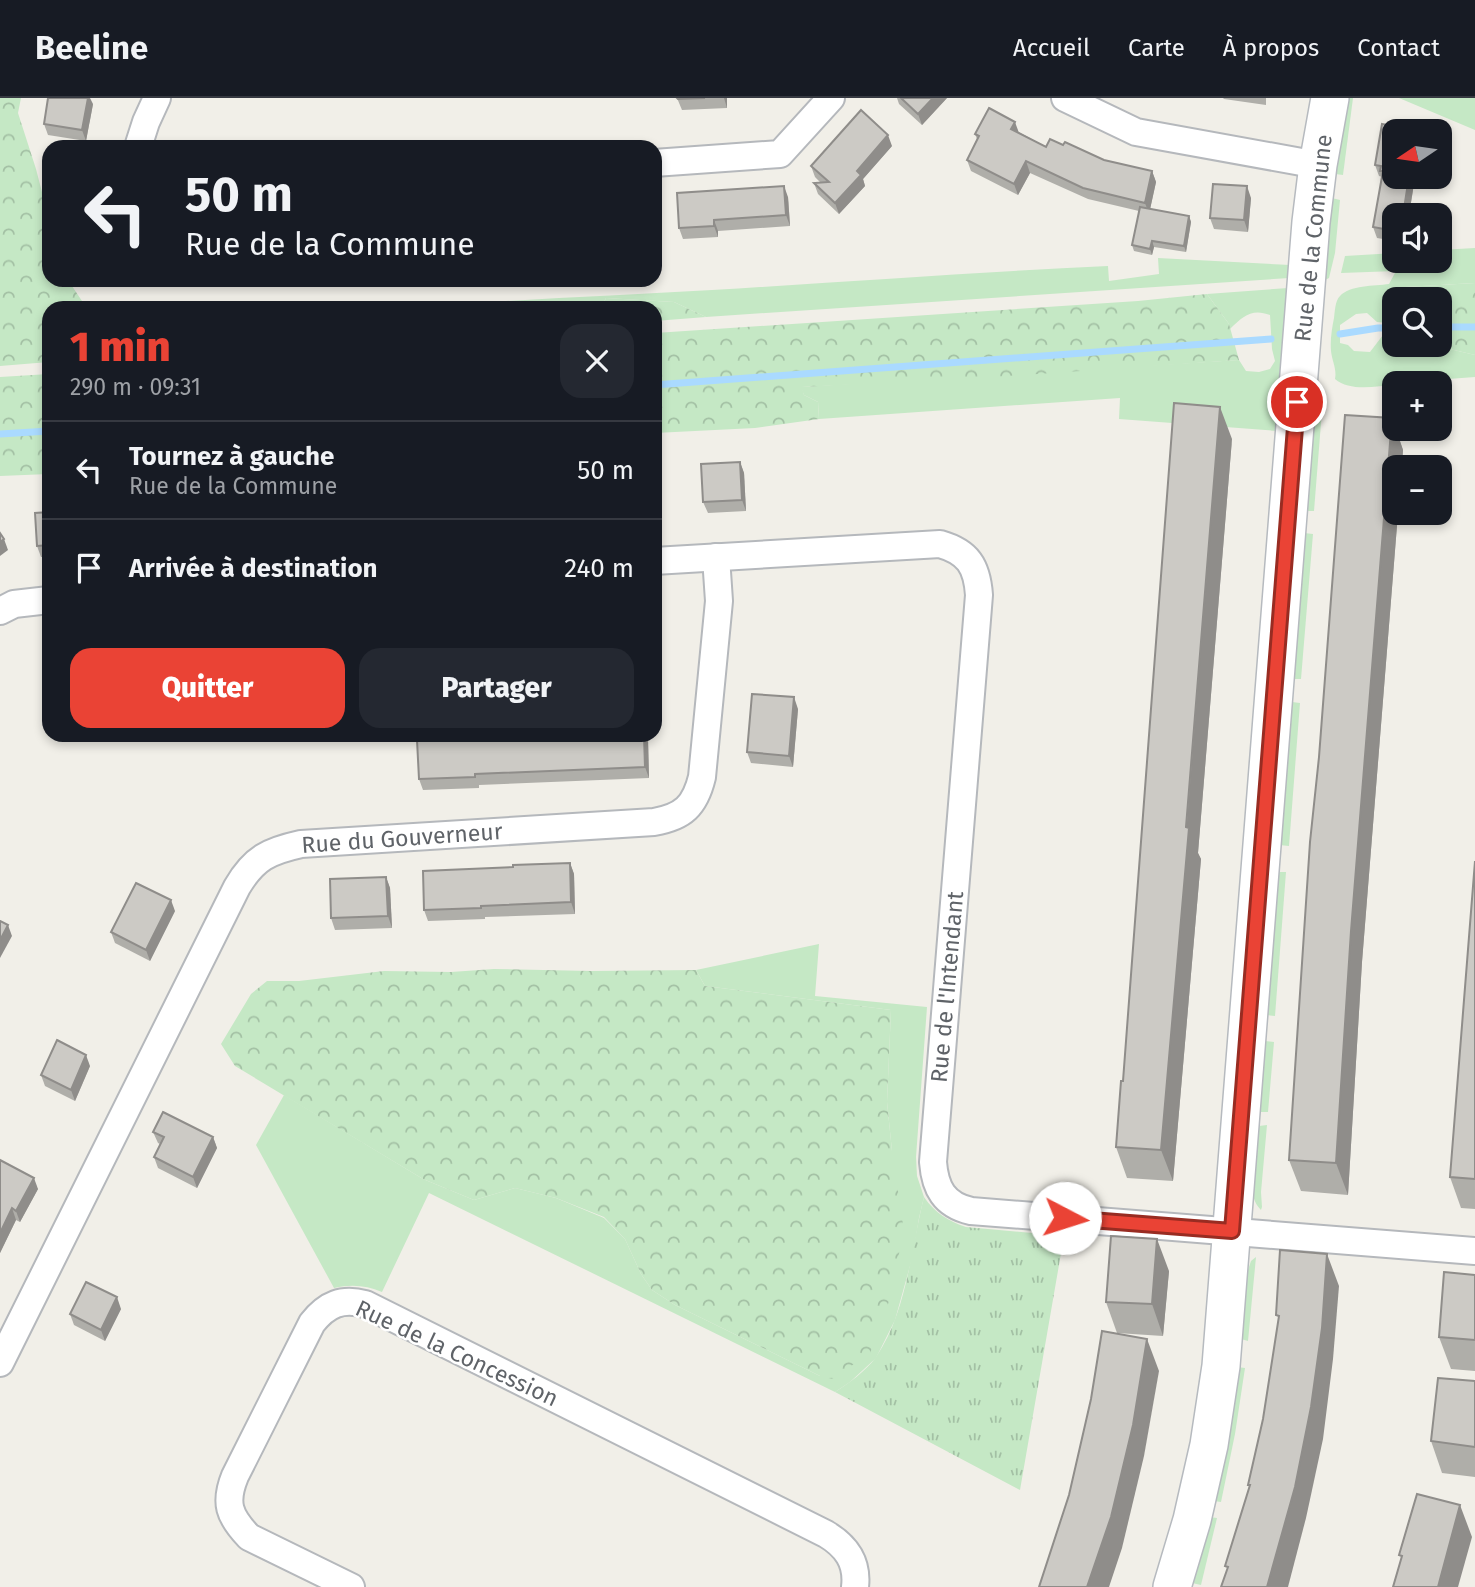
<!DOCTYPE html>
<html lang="fr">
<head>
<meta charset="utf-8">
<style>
	:root { --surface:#171b24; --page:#242831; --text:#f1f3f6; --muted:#9ea1a6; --line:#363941; --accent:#ea4335 }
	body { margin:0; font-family:"Fira Sans",sans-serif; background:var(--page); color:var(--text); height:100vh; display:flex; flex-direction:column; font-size:26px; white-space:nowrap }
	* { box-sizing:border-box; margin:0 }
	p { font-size:23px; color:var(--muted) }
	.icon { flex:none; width:38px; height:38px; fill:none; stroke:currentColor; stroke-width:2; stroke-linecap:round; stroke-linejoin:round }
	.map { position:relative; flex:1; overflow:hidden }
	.drawer { position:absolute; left:42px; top:203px; width:620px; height:441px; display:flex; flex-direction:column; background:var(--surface); border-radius:21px; box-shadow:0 4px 10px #0003 }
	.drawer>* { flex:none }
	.hud { position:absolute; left:42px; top:42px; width:620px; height:147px; border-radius:21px; box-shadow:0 4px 10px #0003; background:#171b24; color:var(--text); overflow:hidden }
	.needle { width:46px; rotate:257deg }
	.controls { position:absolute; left:1382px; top:21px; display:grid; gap:14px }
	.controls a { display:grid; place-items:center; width:70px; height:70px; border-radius:14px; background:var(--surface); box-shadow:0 4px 10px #0003; font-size:35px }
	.pin { position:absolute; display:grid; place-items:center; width:60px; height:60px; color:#fff; margin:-30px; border:4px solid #fff; border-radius:50%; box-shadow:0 2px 7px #0007 }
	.me { position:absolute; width:77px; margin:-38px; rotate:95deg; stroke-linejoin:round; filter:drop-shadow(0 0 5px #0008) }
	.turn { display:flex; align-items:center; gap:24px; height:147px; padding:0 28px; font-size:32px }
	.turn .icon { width:91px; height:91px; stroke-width:2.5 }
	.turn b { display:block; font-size:49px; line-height:60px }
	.round { display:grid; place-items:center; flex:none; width:74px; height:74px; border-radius:21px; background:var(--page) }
	.overview { display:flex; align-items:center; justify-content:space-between; height:119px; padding:0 28px }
	h1 { font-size:42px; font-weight:800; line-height:52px; color:var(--accent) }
	.cta { display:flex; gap:14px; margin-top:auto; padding:14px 28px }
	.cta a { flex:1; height:80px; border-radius:21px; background:var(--accent); color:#fff; font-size:28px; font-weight:800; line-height:80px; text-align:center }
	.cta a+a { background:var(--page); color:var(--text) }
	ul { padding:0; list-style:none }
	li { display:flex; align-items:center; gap:21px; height:98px; padding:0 28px; border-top:2px solid var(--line) }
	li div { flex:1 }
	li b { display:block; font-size:26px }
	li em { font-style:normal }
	header { display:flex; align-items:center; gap:42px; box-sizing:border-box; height:98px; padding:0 35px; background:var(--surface); border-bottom:2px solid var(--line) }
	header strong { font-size:33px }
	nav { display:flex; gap:38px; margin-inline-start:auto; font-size:24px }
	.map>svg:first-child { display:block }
	.grass { fill:#c5e8c5 }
	.forest { fill:url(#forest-crowns) }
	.park { fill:url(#park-tufts) }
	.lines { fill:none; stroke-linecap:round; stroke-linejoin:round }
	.stream { stroke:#aadaff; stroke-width:7 }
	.street-casing { stroke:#b5b8bc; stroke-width:30 }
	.secondary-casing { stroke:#b6babf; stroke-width:40 }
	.street { stroke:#fff; stroke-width:26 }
	.secondary { stroke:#fff; stroke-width:37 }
	.wall { fill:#afaea9 }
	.shaded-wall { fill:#8f8d8a }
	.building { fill:#cccac5; stroke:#8f8d8a; stroke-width:2 }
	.route-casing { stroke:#982c22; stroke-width:18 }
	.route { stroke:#ea4335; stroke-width:12 }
	.labels { text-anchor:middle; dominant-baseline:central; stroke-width:5; stroke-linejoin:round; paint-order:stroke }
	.street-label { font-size:23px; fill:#5f6368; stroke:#fff }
</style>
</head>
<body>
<header>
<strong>Beeline</strong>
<nav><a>Accueil</a><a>Carte</a><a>À propos</a><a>Contact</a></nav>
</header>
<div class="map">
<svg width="1475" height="1489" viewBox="0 0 1475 1489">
	<defs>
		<pattern id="forest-crowns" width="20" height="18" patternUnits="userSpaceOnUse" patternTransform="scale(1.75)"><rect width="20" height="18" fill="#c5e8c5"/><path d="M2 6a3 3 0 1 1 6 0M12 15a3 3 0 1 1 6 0" fill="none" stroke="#a3c0a4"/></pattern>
		<pattern id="park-tufts" width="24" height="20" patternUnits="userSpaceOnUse" patternTransform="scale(1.75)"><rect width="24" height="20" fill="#c5e8c5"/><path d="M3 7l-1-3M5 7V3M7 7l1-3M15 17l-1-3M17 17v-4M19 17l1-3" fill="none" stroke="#a3c0a4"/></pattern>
	</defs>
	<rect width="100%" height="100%" fill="#f1efe8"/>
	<g class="grass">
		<path d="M1348,0H1353L1343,77L1335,76Z"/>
		<path d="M1399,0H1475V32Z"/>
		<path d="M1332,100L1340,102L1335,155L1329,180L1325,182Z"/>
		<path d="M1475,150V185L1405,189L1390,204L1385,218L1388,225L1377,224L1367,215L1356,216L1340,227V245L1348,247L1354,253L1370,254L1383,237L1395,239V247H1433L1475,257V279L1395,285V287C1376,288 1350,294 1335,281C1337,271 1332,263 1331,253C1330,242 1332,230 1334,220C1335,213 1335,203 1340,198C1350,187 1374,188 1389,186L1396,173L1341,175L1345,158L1395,155V163H1440V152Z"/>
		<path d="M1158,160L1290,167L1289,180L706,219L674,204L606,200L601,210H574L569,203L513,205L468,210H400C504,202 608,198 712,192C844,184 976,174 1108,168L1109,183L1159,176Z"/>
		<path d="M1288,190L1277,333L1119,321L1120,300L819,321L818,304L804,297L801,289L1239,262L1246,273L1259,274L1270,271L1275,263L1272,251L1270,217C1252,210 1243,218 1230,231L1229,226L1207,196Z"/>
		<path d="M1316,299L1323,300L1314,413H1306Z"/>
		<path d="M1304,435L1313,436L1301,581H1293Z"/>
		<path d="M1292,604L1300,605L1289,748L1279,747Z"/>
		<path d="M1278,774H1286L1275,918L1267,917Z"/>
		<path d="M819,846L815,898L927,909L916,1059L917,1078L924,1099L919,1120L913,1157L895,1222L876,1260L850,1284L835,1294L429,1095L382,1194C366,1187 351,1186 334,1190L256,1047L284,997L423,1081L474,1102L515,1090L556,1100L604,1120L625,1141L641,1176L652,1192L675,1207L820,1278L892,1053L887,1004L891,912L705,888L696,872Z"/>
		<path d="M1265,943L1274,944L1268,1014H1260Z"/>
		<path d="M1267,1027L1261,1094L1262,1109L1261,1112C1254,1105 1253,1098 1252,1089L1259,1028Z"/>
		<path d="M1256,1159L1248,1243L1241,1241L1247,1175L1251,1163Z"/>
		<path d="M1237,1269L1245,1270L1235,1336L1221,1404L1214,1403Z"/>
		<path d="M1210,1419L1217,1420L1201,1487L1192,1485Z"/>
	</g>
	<g class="forest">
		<path d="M0,0H21L18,15L36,71L49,121V182H68L82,203L94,210H49V264L0,268Z"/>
		<path d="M1475,185V257L1433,247H1440V201H1395V235L1391,231L1384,218L1390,204L1405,189Z"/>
		<path d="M1207,196L1229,226L1239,262L980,280L802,289L804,297L818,304L819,321L755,330L655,335V235L1138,203Z"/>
		<path d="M606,200L674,204L706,219L655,223L654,210H601Z"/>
		<path d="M569,203L574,210H468L513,205Z"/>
		<path d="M49,276V376L0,378V279Z"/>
		<path d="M494,871L591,873L696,872L705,888L891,912L887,1004L892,1053L904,1133L887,1211L870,1255L832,1281L820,1278L675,1207L652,1192L641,1176L625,1141L604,1119L556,1100L515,1090L474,1102L423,1081L235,968L221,946L251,896L267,883H299L384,873L451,874Z"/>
	</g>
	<path class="park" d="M924,1099C935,1115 948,1123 966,1129L1064,1138L1020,1392L835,1294C849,1285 866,1273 876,1259C907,1214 911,1150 924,1099Z"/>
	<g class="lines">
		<g class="stream">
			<path d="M1440,229H1475"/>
			<path d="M1340,236L1378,230H1395"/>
			<path d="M654,287L1271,241"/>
			<path d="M0,336L49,333"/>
		</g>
		<g class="street-casing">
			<g id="street">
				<path d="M1065,0L1136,34L1318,67"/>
				<path d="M138,49L146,24L157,0"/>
				<path d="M654,65L780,56L831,0"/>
				<path d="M654,463L940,446C968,454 977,468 979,497L933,1064C935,1090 944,1107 971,1113L1475,1153"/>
				<path d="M0,513L14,506L49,502"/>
				<path d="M0,1265L237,789C254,760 269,753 301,746L654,724C683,719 695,708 702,679L719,503L716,459"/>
				<path d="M351,1489L249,1439C229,1418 224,1405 235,1378L312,1225C327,1206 342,1200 365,1206L826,1436C846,1448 858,1464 855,1489"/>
			</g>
		</g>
		<g class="secondary-casing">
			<path id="secondary" d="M1172,1489L1192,1422L1209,1347L1221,1268L1311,124L1318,67L1330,0"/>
		</g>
		<use href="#street" class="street"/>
		<use href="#secondary" class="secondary"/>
	</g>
	<g class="wall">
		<path d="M677,0H727V10L682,12Z"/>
		<path d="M897,0H947L922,27L899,6Z"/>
		<path d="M1223,0H1266V7L1224,1Z"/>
		<path d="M93,6L86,43L48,37L44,26Z"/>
		<path d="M1382,26L1417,32L1418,33H1395V79H1415L1409,117H1395V143L1377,140L1373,129L1382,79L1379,78L1375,67Z"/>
		<path d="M1019,34L1046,49L1063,47L1104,62L1152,73L1156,84L1150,111L1189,118L1191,124L1186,154L1154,149L1152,157L1134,153L1132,147L1139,113L1088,101L1030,75L1018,97L971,73L967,62L977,41L975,36Z"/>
		<path d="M892,48L863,81L865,88L839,116L818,96L814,85H821L815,79L811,68Z"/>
		<path d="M788,99L790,128L718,133V139L683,141L679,130Z"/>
		<path d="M1251,100L1248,134L1214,131L1210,120Z"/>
		<path d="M1392,320L1403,352L1395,415H1398L1362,864L1348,1097L1301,1093L1289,1062Z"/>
		<path d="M1232,341L1198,755L1201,761L1173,1083L1127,1080L1116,1049L1123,983Z"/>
		<path d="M740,364L744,375L746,413L708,415L703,404Z"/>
		<path d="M49,414V459H41L37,448Z"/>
		<path d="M798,611L793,669L751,665L747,654Z"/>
		<path d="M648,641L649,680L479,687V690L423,692L419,681Z"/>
		<path d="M1475,763V1111L1461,1110L1450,1079Z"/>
		<path d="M570,765L574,776L575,816L485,819V821L428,823L424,812Z"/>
		<path d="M386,779L390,790L392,830L335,832L331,820Z"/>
		<path d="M175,813L150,863L115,845L111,834Z"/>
		<path d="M90,968L75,1003L45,988L41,977Z"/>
		<path d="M153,1034L213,1039L217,1050L197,1090L158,1070L154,1059L160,1046L158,1045Z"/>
		<path d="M0,1062L38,1091L20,1124L16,1122L0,1155Z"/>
		<path d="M1169,1173L1163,1238L1117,1235L1106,1204Z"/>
		<path d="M1475,1177V1273L1451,1271L1439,1239Z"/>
		<path d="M121,1211L105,1243L74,1227L70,1216Z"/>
		<path d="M1475,1283V1379L1442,1375L1431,1343Z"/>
	</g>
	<g class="shaded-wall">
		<path d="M88,0H90L93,6L86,43L82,32Z"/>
		<path d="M724,0H727V10Z"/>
		<path d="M933,0H947L922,27L918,16Z"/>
		<path d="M1015,24L1019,35L1011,31Z"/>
		<path d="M888,37L892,48L863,81L865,88L839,116L835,105L857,73Z"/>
		<path d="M1026,63L1030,75L1018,97L1014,86Z"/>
		<path d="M1152,73L1156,84L1149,116L1145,105Z"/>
		<path d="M1409,79H1415L1409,117H1403Z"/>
		<path d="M784,88L788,99L790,128L786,117Z"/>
		<path d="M1247,88L1251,100L1248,134L1244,122Z"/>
		<path d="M1189,118L1191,124L1186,154L1184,148Z"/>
		<path d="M714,122L718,133V139L714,128Z"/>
		<path d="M1152,143L1154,149L1152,157L1150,151Z"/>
		<path d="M1220,309L1232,341L1198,755L1201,761L1173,1083L1161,1052Z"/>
		<path d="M1392,320L1403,352L1402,369H1395V415H1398L1362,864L1348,1097L1336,1065L1351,833Z"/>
		<path d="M740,364L744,375L746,413L742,402Z"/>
		<path d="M4,441L8,452L0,458V444Z"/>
		<path d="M794,599L798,611L793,669L789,658Z"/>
		<path d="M644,637H646L648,641L649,680L645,669Z"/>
		<path d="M570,765L574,776L575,816L571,804Z"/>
		<path d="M386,779L390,790L392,830L388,818Z"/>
		<path d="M171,802L175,813L150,863L146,852Z"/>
		<path d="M8,827L12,838L0,860V842Z"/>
		<path d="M86,957L90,968L75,1003L71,992Z"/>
		<path d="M213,1039L217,1050L197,1090L193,1079Z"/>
		<path d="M34,1080L38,1091L20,1124L16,1113Z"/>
		<path d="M12,1110L16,1122L0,1155V1135Z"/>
		<path d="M1157,1141L1169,1173L1163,1238L1152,1206Z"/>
		<path d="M1327,1156L1339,1188L1333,1261L1323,1341L1306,1420L1288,1489H1267Z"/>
		<path d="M117,1199L121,1211L105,1243L101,1232Z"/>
		<path d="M1147,1241L1159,1273L1144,1358L1122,1450L1109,1489H1087Z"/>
		<path d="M1460,1407L1472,1439L1458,1489H1438Z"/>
	</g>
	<g class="building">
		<path d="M48,0H88L82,32L44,26Z"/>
		<path d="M677,0H705L678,1Z"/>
		<path d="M901,0H933L918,16Z"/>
		<path d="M989,10L1015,24L1011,31L1046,49L1050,41L1063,47L1065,44L1104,62L1152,73L1145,105L1083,90L1026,63L1014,86L967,62L979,38L975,36Z"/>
		<path d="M861,12L888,37L857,73L861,77L835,105L814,85L829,84L811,68Z"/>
		<path d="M1382,26L1417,32V33H1395V79H1409L1403,117H1395V133L1373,129L1383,73H1380L1381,68L1375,67Z"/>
		<path d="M1213,86L1247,88L1244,122L1210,120Z"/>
		<path d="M784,88L786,117L714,122V128L679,130L677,95Z"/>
		<path d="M1140,109L1189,118L1184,148L1152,143L1150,151L1132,147Z"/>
		<path d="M1174,305L1220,309L1186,729L1189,730L1161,1052L1116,1049L1121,983H1123Z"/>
		<path d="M1345,317L1392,320L1351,833L1336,1065L1289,1062L1310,744L1319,659Z"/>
		<path d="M740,364L742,402L703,404L701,366Z"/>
		<path d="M49,414V447L37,448L35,415Z"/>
		<path d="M0,435L4,441L0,444Z"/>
		<path d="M752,596L794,599L789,658L747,654Z"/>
		<path d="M499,637H644L645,669L475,676V679L419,681L417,642L499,638Z"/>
		<path d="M1475,763V1081L1450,1079Z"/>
		<path d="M570,765L571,804L481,808V810L424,812L423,773L513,769V767Z"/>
		<path d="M386,779L388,818L331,820L330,781Z"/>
		<path d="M136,785L171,802L146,852L111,834Z"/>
		<path d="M0,823L8,827L0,842Z"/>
		<path d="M57,942L86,957L71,992L41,977Z"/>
		<path d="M163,1014L213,1039L193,1079L154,1059L164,1039L153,1034Z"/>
		<path d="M0,1062L34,1080L16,1113L12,1110L0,1135Z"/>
		<path d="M1111,1138L1157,1141L1152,1206L1106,1204Z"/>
		<path d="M1280,1152L1327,1156L1322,1230L1311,1309L1295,1389L1267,1489H1221L1228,1469L1225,1468L1250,1387H1248L1263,1321L1279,1218L1276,1217Z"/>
		<path d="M1444,1174L1475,1177V1242L1439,1239Z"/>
		<path d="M86,1184L117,1199L101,1232L70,1216Z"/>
		<path d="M1102,1233L1147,1241L1133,1327L1111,1419L1087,1489H1039L1069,1397L1091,1301Z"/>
		<path d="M1438,1280L1475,1283V1349L1431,1343Z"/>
		<path d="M1417,1396L1460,1407L1438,1489H1393L1402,1458L1399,1457Z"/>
	</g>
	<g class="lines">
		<g class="route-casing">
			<path id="route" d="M1065,1120L1232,1133L1297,304"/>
		</g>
		<use href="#route" class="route"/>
	</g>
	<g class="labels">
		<g class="street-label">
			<text transform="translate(1313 140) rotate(-84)">Rue de la Commune</text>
			<text transform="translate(402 740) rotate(-4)">Rue du Gouverneur</text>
			<text transform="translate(947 889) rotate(-85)">Rue de l'Intendant</text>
			<text transform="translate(457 1255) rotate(25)">Rue de la Concession</text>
		</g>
	</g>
</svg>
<div class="controls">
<a><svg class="needle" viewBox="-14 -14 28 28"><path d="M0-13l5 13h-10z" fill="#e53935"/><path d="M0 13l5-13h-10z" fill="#9ea1a6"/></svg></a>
<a><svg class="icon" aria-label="sound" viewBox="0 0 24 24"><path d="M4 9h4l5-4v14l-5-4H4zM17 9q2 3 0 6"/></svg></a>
<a><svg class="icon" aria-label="search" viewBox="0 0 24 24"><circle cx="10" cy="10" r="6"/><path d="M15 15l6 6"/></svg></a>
<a>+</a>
<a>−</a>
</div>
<div class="pin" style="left:1297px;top:304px;background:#d93025"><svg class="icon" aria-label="arrive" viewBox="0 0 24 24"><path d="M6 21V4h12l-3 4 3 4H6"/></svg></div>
<svg class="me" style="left:1065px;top:1120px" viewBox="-20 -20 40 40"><circle r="19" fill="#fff"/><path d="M0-13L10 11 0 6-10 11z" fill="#ea4335"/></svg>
<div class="hud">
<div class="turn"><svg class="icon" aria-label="left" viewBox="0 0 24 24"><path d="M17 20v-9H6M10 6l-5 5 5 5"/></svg><div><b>50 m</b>Rue de la Commune</div></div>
</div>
<section class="drawer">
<div class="overview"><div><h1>1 min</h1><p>290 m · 09:31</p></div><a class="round"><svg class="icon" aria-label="close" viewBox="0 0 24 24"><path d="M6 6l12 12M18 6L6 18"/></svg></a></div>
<ul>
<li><svg class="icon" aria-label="left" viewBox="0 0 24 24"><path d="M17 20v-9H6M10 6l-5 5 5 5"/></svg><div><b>Tournez à gauche</b><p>Rue de la Commune</p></div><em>50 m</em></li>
<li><svg class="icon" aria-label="arrive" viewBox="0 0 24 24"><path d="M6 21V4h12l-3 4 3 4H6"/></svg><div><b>Arrivée à destination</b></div><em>240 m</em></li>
</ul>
<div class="cta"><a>Quitter</a><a>Partager</a></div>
</section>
</div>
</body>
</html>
